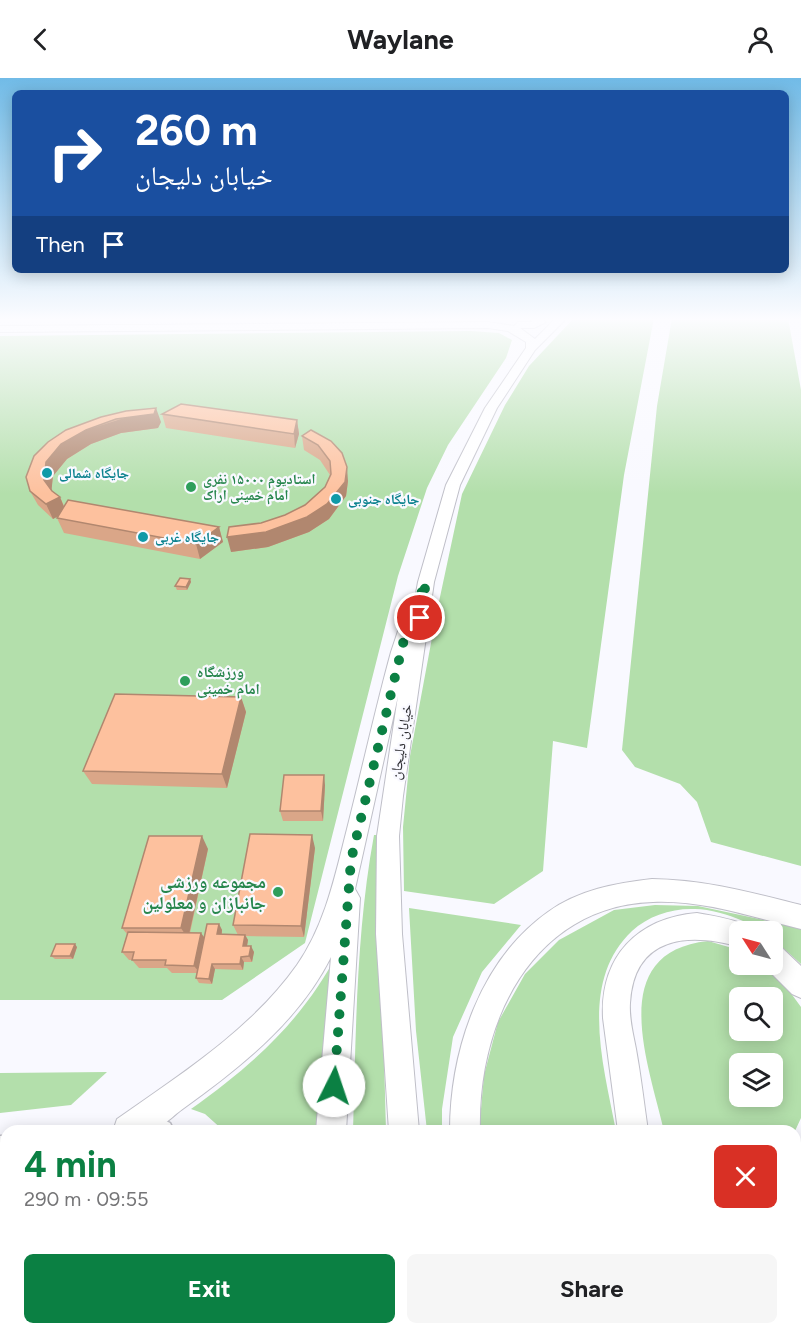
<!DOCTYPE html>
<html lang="en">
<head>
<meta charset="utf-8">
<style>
	:root { --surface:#fff; --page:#f6f6f6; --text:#202124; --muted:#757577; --accent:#0b8043 }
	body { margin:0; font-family:Figtree,"Noto Naskh Arabic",sans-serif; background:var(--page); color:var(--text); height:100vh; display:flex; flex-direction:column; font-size:22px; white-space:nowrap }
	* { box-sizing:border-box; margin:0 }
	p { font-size:20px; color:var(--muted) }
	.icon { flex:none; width:33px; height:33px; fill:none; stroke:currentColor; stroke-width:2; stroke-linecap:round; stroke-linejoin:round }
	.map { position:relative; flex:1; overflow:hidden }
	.details { position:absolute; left:0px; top:1047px; width:801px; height:210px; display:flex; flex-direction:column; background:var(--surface); border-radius:18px 18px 0 0; box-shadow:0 3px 15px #0003 }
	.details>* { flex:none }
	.banner { position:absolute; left:12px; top:12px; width:777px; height:183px; border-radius:9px; box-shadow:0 3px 15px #0003; background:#1a4fa0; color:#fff; overflow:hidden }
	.needle { width:39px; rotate:306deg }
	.tools { position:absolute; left:729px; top:843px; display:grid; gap:12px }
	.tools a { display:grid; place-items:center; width:54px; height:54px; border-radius:9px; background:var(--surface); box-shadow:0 3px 15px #0003; font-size:30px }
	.pin { position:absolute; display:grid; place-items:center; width:51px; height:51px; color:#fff; margin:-26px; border:3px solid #fff; border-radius:50%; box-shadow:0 2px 6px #0007 }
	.me { position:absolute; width:66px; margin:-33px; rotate:4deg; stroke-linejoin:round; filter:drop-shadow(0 0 4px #0008) }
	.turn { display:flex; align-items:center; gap:21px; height:126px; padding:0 24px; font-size:27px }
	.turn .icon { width:78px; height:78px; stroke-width:2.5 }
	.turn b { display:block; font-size:42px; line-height:51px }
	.then { display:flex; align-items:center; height:57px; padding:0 24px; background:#0003; gap:12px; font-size:22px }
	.round { display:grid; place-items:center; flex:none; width:63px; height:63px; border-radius:9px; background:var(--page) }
	.overview { display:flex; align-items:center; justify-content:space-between; height:102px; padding:0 24px }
	h1 { font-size:36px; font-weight:700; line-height:45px; color:var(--accent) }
	.cta { display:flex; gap:12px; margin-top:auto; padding:12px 24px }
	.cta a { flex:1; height:69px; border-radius:9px; background:var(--accent); color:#fff; font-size:24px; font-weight:700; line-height:69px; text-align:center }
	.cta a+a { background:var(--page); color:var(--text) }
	header { display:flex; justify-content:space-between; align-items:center; height:78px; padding:0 24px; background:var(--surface); font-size:27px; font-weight:700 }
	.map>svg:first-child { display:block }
	.green { fill:#b3dfab; fill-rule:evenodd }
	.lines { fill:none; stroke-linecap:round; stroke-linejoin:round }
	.minor-casing { stroke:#bfbfc8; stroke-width:3 }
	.major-casing { stroke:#bfbfc8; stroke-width:2 }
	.minor { fill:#fff; fill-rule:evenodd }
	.major { fill:#fff; fill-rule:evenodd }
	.wall { fill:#daa688 }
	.shaded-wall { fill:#b1876f }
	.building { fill:#fdc19e; stroke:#b1876f; stroke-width:1.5 }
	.route { stroke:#0b8043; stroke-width:10; stroke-dasharray:0 18 }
	.culture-dot { fill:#0f9aa8; stroke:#f9f9ff; stroke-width:2 }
	.leisure-dot { fill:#2e9e5b; stroke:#f9f9ff; stroke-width:2 }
	.labels { text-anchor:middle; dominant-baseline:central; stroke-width:4.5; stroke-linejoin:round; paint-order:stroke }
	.far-culture-label { font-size:14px; font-weight:bold; fill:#0d838f; stroke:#f9f9ff; text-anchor:start }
	.far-leisure-label { font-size:14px; font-weight:bold; fill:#27864d; stroke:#f9f9ff; text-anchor:start }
	.leisure-label { font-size:15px; font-weight:bold; fill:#27864d; stroke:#f9f9ff; text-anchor:start }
	.street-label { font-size:15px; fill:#2e2e32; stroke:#f9f9ff }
	.near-leisure-label { font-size:18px; font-weight:bold; fill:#27864d; stroke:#f9f9ff; text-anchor:end }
</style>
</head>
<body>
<header><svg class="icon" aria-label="back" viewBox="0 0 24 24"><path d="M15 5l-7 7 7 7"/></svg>Waylane<svg class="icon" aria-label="person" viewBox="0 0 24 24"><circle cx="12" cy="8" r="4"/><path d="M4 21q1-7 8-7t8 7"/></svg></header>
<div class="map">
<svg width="801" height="1257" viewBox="0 0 801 1257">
	<rect width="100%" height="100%" fill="#f9f9ff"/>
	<g class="green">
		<path d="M574,240H654L624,397L587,670L553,663L543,793L494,826L404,813L403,749L410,678L437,533L462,416L505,327L529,288Z"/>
		<path d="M672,240H788L801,312V788L711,764L697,724L680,706L635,689L622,672L657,328Z"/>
		<path d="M471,253L499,255L512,262L506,280L448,367L427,410L398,498L305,865L222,922H0V258Z"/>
		<path d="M374,757H378L386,1053H353C356,954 356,855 374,757Z"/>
		<path d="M655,827L698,828L801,850V886L773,861L772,854C760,853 754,848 743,843C729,837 710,831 695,831C672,830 648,838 632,853C578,904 604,989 616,1053H479L484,997L498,944L525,896L559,862L614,832Z"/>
		<path d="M409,830L521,847L482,894L453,959L442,1031V1053H427L416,953Z"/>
		<path d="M708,863L739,872L740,886L763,887L779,899L801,929V1040L795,1053H664C649,987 604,874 708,863ZM740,920H772V952H740ZM740,986H772V1018H740Z"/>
		<path d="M339,873L325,1053H224L205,1036L191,1031C255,985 302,943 339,873Z"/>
		<path d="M107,994L71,1027L0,1035V995Z"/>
		<path d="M801,1154V1223L795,1232V1166Z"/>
		<path d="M139,1251H310L309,1257H161Z"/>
		<path d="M499,1251H634L635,1257H500Z"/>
	</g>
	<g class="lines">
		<g class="minor-casing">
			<g id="minor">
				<path d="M132,1040L162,1041L170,1045L174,1053H121L124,1044Z"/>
				<rect x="0" y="1058" width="6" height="24"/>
				<path d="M0,1133L6,1134V1160L0,1159Z"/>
			</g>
		</g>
		<g class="major-casing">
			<g id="major">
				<path d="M527,240H540L546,244L534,250H520L535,261L556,240H567L535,272L497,330L460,407L434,504L403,718L399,758L402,856L419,1053H389L376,856L377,758L398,618L355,811L360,820L346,1053H316L331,879C299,943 241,989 184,1030C175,1036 161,1051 150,1053C139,1055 125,1053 113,1053L117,1041C181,996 251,952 297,887C325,847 335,798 347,751C362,692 375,632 391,574L401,544L411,543L418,504L446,407L485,330L526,270V264L508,253L488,250L0,254V248L488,244L514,248L518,244H533Z"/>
				<path d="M652,801C707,802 749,814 801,827V851C752,839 704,822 653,824C532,828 477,945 480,1053H450C450,973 480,882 548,834C578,812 616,805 652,801Z"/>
				<path d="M697,835C715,838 732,841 749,848L751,854H740V869C688,854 634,858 630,925C629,941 633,955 636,971C641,998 644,1026 648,1053H618L603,940C600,879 637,840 697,835Z"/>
				<path d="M772,865L781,869L801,888V920L792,916L763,887L772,886Z"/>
				<path d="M801,1082V1123L795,1126V1085Z"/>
				<path d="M0,1207L6,1209V1243L0,1241Z"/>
				<path d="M79,1251H134L137,1257H82Z"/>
				<path d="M299,1251H335L334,1257H298Z"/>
				<rect x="403" y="1251" width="36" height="6"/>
				<rect x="457" y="1251" width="36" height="6"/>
				<rect x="648" y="1251" width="36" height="6"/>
				<path d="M703,1251H739L736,1257H700Z"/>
			</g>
		</g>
		<use href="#minor" class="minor"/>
		<use href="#major" class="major"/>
	</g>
	<g class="wall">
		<path d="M162,336L297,342L299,356L295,370L166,350Z"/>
		<path d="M101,339L161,344L158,350L121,355L91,366L67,381L53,398L51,413L60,419L64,428L219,449L223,464L200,481L64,455L57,440L58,438L53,441L38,427L30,413Z"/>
		<path d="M311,352L348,403L346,418L329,441L309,454L268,469L231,474L261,445L285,437L305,427L325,409L330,397L320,382L304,372L302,358Z"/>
		<path d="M190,501L191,504L187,512H177L175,508Z"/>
		<path d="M241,619L246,634L227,710L92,706L83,693Z"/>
		<path d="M325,707L323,743H283L280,733Z"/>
		<path d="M315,770L304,859L246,858L248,862L247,868L254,874L252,884H244L243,892L215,891L212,906L199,905L196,900L197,895H172L167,890H139L132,882H129L122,874L127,856L122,850L208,771L190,855L204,859L219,846L222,852V856L238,857L233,847Z"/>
		<path d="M77,869L73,881H55L51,878Z"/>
	</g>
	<g class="shaded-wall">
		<path d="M156,330L161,344L158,350L121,355L91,366L67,381L53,398L51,417L44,402L46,384L61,366L86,352Z"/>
		<path d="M297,342L299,356L295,370L294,356Z"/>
		<path d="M347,389L348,403L346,418L329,441L309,454L268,469L231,474L227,459L307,439Z"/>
		<path d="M60,419L66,434L53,441L46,426Z"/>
		<path d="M219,449L223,464L200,481L196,466Z"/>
		<path d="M190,501L191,504L187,512L186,509Z"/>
		<path d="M241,619L246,634L227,710L222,696Z"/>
		<path d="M324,697L325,707L323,743L321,733Z"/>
		<path d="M312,757L315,770L304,859L301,848Z"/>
		<path d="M202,758L208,771L188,861L181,850Z"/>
		<path d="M219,846L222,852L221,862L217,856Z"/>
		<path d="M201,855L207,863L200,895L194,888Z"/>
		<path d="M245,857L248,862L246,874L243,868Z"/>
		<path d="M75,866L77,869L73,881L70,878Z"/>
		<path d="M251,868L254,874L252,884L249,878Z"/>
		<path d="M241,879L244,884L243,892L240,886Z"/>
		<path d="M212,886L215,891L212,906L209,901Z"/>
	</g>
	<g class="building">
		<path d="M181,326L297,342L294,356L162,336Z"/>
		<path d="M156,330L154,336L116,341L86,352L61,366L46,384L44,402L52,413L60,419L46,426L30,413L26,399L34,378L48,364L66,352L101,339L126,333Z"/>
		<path d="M311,352L331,363L342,375L347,389L345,404L327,426L307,439L266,454L227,459L229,449L261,445L285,437L305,427L325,409L331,396L330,383L318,367L302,358Z"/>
		<path d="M68,422L219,449L196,466L57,440Z"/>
		<path d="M180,500L190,501L186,509L175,508Z"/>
		<path d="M115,616L241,619L222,696L83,693Z"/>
		<path d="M284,697H324L321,733H280Z"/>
		<path d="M250,756L312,757L301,848L233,847Z"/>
		<path d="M149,758H202L181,850H122Z"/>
		<path d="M207,846H219L217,856L245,857L243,868H251L249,878L241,879L240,886H212L209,901L196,900Z"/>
		<path d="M128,854L201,855L194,888L165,887L166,882H132L134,874H122Z"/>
		<path d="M56,866H75L70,878H51Z"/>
	</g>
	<linearGradient id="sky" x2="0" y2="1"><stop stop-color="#71bbe7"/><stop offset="0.58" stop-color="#fcfcff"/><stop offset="1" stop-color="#fcfcff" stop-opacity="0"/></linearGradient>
	<rect width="801" height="416" fill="url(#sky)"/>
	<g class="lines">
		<path class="route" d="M334,1008L351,782L407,549L426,504L420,540"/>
	</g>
	<g class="culture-dot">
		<circle cx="47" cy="395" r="6"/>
		<circle cx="336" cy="421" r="6"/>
		<circle cx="143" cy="459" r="6"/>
	</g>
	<g class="leisure-dot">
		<circle cx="191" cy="409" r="6"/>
		<circle cx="185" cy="603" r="6"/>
		<circle cx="278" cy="814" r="6"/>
	</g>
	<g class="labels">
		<g class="far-culture-label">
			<text x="59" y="395">جایگاه شمالی</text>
			<text x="348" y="421">جایگاه جنوبی</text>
			<text x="155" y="459">جایگاه غربی</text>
		</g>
		<g class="far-leisure-label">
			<text x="203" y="401">استادیوم ۱۵۰۰۰ نفری<tspan x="203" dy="16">امام خمینی اراک</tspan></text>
		</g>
		<g class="leisure-label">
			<text x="197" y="594">ورزشگاه<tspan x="197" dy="17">امام خمینی</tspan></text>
		</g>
		<g class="street-label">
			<text transform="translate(401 664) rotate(-81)">خیابان دلیجان</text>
		</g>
		<g class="near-leisure-label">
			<text x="266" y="804">مجموعه ورزشی<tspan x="266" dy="21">جانبازان و معلولین</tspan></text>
		</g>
	</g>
</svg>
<div class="tools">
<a><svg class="needle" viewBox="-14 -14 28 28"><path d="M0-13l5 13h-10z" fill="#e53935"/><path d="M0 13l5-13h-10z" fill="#757577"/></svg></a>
<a><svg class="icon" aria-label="search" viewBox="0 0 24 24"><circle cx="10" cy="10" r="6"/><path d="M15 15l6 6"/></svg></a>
<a><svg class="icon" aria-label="layers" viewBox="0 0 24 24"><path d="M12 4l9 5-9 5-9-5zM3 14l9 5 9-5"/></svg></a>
</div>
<div class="pin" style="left:420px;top:540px;background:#d93025"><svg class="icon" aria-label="arrive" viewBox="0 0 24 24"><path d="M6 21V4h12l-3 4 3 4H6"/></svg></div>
<svg class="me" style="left:334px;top:1008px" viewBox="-20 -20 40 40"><circle r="19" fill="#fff"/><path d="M0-13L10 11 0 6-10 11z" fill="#0b8043"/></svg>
<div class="banner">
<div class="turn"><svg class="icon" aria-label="right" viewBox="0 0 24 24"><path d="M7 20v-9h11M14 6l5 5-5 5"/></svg><div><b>260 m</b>خیابان دلیجان</div></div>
<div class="then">Then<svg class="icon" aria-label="arrive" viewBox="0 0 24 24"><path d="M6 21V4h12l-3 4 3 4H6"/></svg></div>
</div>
<section class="details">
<div class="overview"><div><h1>4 min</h1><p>290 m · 09:55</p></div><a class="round" style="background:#d93025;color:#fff"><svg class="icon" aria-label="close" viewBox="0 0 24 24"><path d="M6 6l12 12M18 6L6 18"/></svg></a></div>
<div class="cta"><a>Exit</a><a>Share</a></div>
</section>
</div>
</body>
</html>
